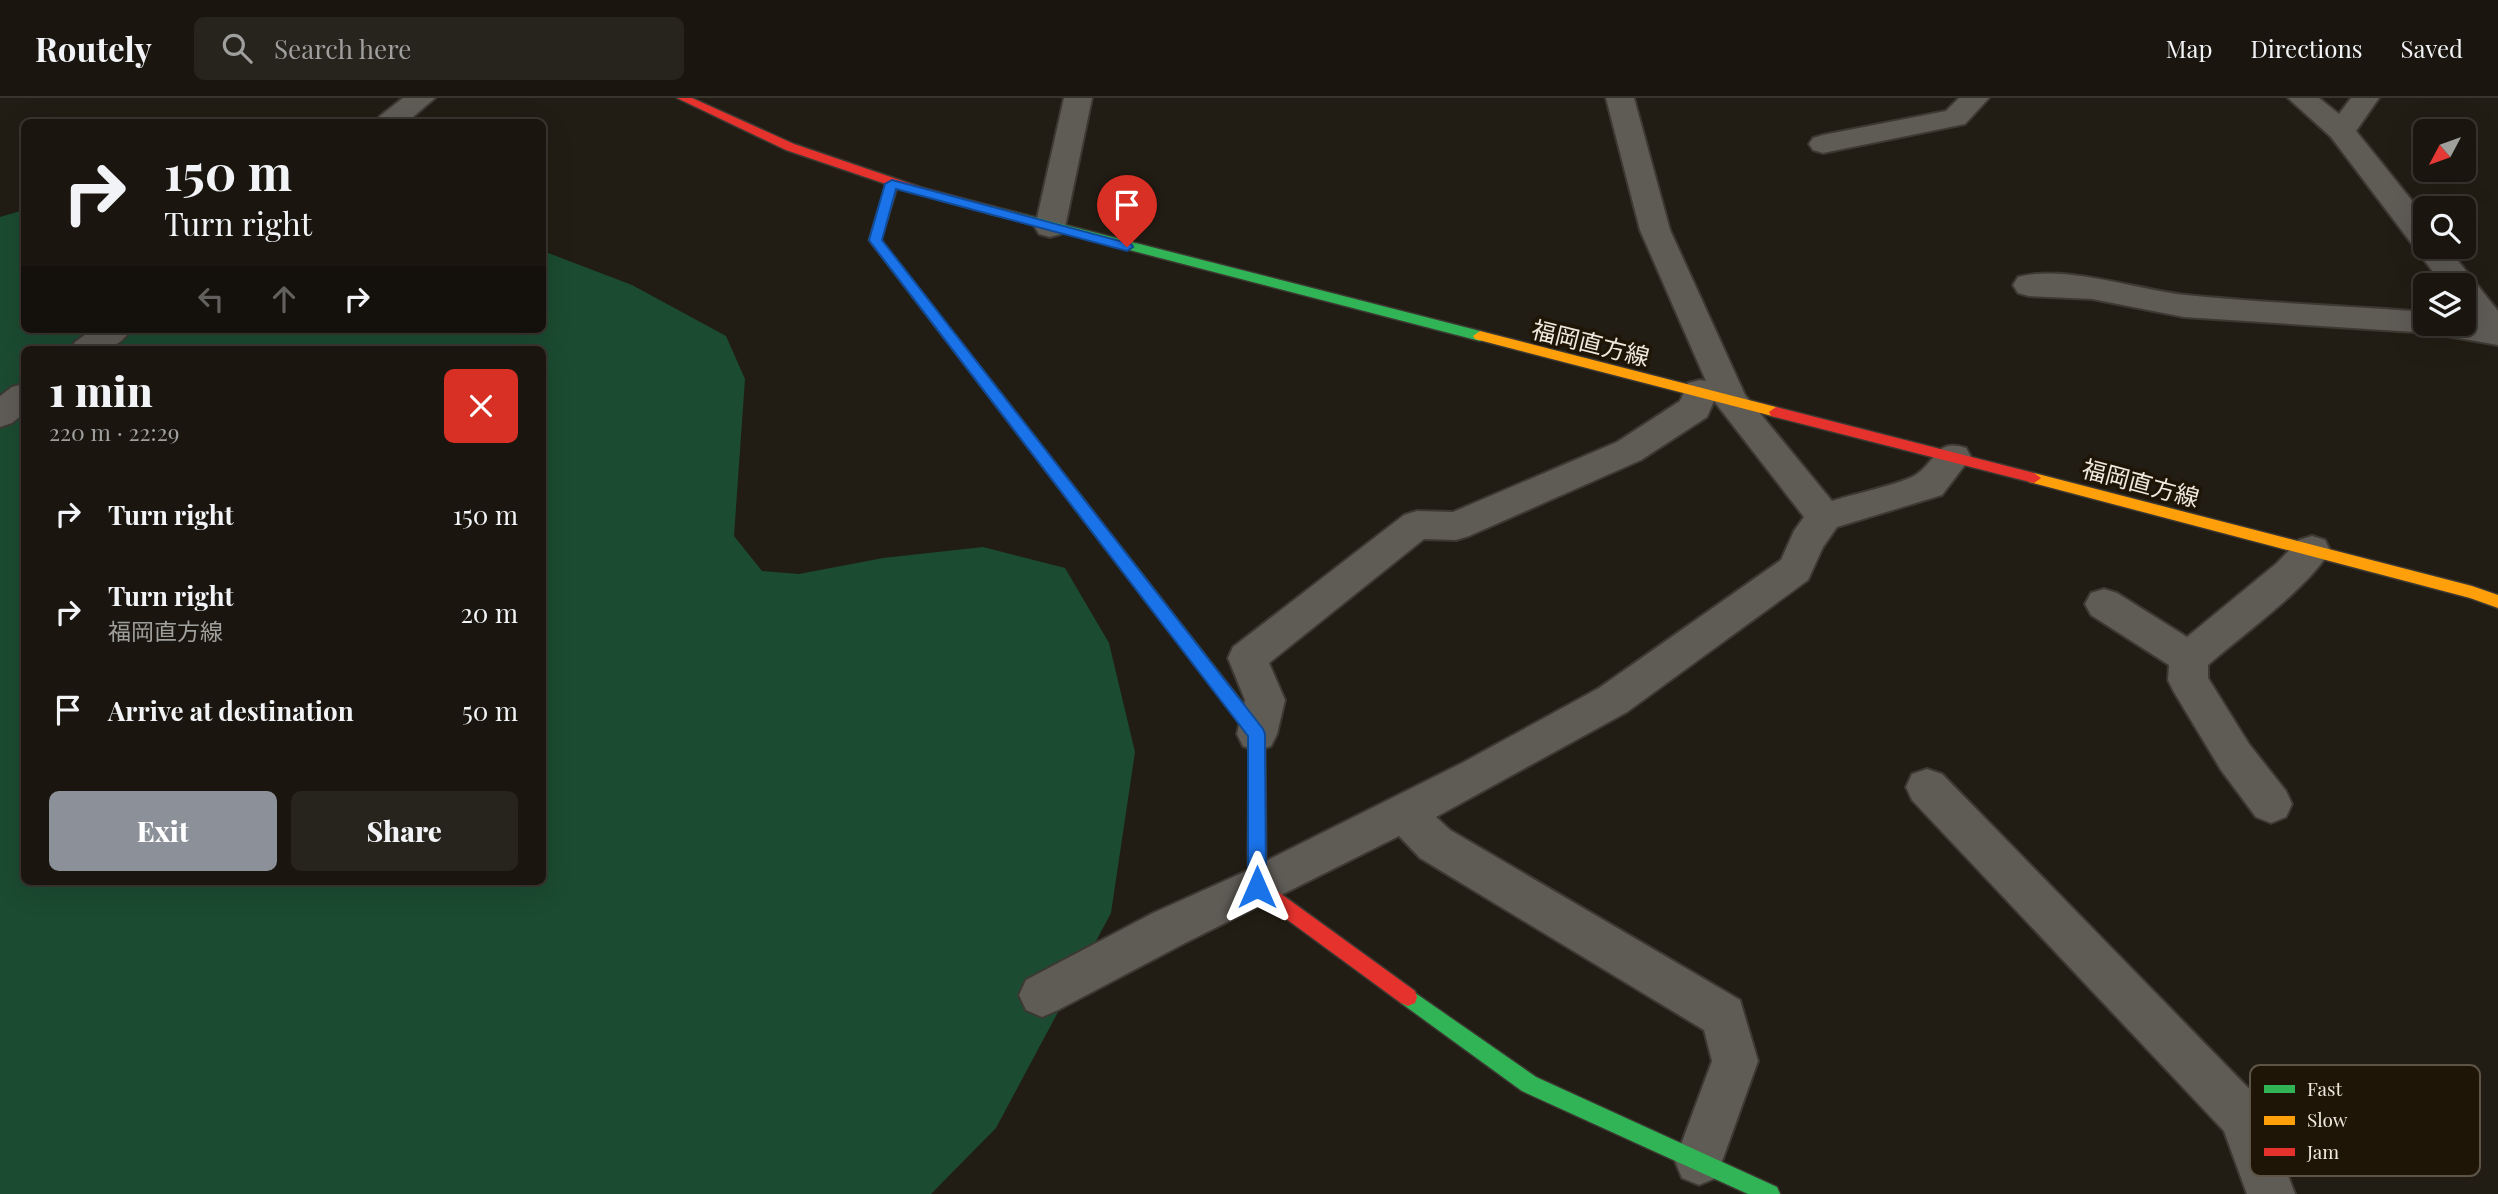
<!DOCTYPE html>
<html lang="en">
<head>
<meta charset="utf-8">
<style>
	:root { --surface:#1a160f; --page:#27231d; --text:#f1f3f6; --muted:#9f9f9e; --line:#38352f; --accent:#8c9099 }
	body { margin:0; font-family:"Playfair Display","Noto Sans JP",serif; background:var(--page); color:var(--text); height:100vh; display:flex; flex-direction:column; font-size:26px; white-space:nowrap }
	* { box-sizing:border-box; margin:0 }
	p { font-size:23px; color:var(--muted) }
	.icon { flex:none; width:38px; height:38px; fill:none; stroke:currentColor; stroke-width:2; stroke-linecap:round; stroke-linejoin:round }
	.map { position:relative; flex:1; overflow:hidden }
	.sheet { position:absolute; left:21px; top:248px; width:525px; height:539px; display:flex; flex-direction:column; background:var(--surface); border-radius:10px; box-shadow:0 7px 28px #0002,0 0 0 2px var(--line) }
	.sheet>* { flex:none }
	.banner { position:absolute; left:21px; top:21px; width:525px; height:214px; border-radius:10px; box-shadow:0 7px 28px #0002,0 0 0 2px var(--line); background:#1a160f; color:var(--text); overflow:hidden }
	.needle { width:46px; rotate:229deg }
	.controls { position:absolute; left:2413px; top:21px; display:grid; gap:14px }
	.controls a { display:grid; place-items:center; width:63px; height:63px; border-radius:10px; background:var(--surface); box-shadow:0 7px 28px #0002,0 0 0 2px var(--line); font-size:35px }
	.pin { position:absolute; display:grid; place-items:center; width:60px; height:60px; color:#fff; margin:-72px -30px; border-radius:50% 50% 50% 0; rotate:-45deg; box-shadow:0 0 7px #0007 }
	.pin .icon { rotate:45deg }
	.me { position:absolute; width:77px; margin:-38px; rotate:0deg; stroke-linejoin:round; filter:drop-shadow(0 0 5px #0008) }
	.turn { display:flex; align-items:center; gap:24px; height:147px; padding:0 28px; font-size:32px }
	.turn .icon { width:91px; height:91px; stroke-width:2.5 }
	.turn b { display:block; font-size:49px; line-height:60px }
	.lanes { display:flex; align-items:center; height:66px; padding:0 28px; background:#0003; justify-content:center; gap:35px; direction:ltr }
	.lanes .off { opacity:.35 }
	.round { display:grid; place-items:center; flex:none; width:74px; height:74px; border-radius:10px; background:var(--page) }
	.overview { display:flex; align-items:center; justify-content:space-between; height:119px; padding:0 28px }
	h1 { font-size:42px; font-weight:800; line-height:52px }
	.cta { display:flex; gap:14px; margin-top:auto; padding:14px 28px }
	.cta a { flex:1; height:80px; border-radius:10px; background:var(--accent); color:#fff; font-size:28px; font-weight:800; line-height:80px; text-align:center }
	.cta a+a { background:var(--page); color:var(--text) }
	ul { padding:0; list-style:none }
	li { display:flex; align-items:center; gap:21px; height:98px; padding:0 28px }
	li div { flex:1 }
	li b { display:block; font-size:26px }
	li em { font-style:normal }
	header { display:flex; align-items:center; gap:42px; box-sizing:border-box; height:98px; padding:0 35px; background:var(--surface); border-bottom:2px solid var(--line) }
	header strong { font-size:33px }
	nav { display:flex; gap:38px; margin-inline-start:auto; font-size:24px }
	.search { width:490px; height:63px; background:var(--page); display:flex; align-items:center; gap:18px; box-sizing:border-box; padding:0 24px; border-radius:10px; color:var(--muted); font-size:26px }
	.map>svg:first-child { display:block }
	.green { fill:#1b4b31; fill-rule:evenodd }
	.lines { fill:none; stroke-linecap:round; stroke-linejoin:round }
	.street-casing { stroke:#3c3832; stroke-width:4 }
	.fast-casing { stroke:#3c3832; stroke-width:3 }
	.slow-casing { stroke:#3c3832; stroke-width:3 }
	.jam-casing { stroke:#3c3832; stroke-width:3 }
	.street { fill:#5f5b55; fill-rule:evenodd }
	.fast { fill:#30b455; fill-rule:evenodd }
	.slow { fill:#ff9f0a; fill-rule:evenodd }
	.jam { fill:#e5322d; fill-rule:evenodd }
	.route { fill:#1a73e8; stroke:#114b97; stroke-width:2 }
	.labels { text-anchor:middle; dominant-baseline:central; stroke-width:7; stroke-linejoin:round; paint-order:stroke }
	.street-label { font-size:24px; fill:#efe8de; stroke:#1f1506 }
	.key { fill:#1f1506; stroke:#5d5447; stroke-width:2 }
	.key-label { font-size:19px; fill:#efe8de }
</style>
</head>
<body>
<header>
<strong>Routely</strong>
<div class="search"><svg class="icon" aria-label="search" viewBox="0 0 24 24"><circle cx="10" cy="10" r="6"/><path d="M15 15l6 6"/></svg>Search here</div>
<nav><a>Map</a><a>Directions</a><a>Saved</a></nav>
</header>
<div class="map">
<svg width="2498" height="1096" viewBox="0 0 2498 1096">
	<rect width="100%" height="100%" fill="#221d14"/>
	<path class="green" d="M24,112V231H542L543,153L632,187L726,238L745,281L734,438L762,473L799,476L883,460L983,449L1065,470L1109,545L1135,654L1111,815L996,1030L931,1096H0V119ZM24,252H542V784H24Z"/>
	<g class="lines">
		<g class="street-casing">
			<g id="street">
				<path d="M403,0H435L407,24H376L380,18Z"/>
				<path d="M1064,0H1092L1065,129L1061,136L1050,139L1039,136L1035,129Z"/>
				<path d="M1606,0H1634L1670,132L1745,297L1832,403C1849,397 1906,385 1917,376C1937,362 1936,340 1966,350L1971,359L1942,397L1837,429L1823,449L1808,482L1627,614L1436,719L1450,732L1740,902L1758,963L1716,1080L1699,1087L1682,1080L1675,1063L1712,963L1704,932L1420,760L1399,738L1185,845L1058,912L1042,919L1026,912L1019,897L1026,882L1153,815L1242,775L1462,665L1599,590L1781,462L1794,433L1804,419L1714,303L1707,319L1641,362L1469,438L1456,442L1424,441L1269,565L1285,602L1277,636L1271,648L1257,653L1243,648L1237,636L1245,602L1228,560L1233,549L1404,417L1417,413L1453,414L1617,344L1680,303L1688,285L1700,282L1706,283L1640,132Z"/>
				<path d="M1959,0H1989L1965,26L1823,55L1813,52L1809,46L1813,40L1823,37L1946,13Z"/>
				<path d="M2288,0H2319L2339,16L2351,0H2379L2356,33L2426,120V149H2447L2498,213V247L2430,235L2184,219L2092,201L2029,198L2018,195L2013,187L2018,179C2066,166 2137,192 2186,197C2266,205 2346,208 2426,214V226H2464V218H2467L2464,214V187H2443L2331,39Z"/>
				<path d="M93,231H131C117,255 96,252 71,252L75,244Z"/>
				<path d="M24,286V315L12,325L0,329V298L12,289Z"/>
				<path d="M2312,438L2325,442L2330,452C2311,488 2241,538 2208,567V580L2249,646L2286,693L2292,706L2286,719L2271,725L2256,719L2221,672L2174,594L2168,582L2169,567L2091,517L2085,506L2091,495L2104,491L2117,495L2187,539L2277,465L2299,442Z"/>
				<path d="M1927,671L1942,676L2259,1001L2295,1096H2247L2224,1033L1912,702L1906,689L1912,676Z"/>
			</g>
		</g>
		<g class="fast-casing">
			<g id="fast">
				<path d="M991,108L1480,233L1487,238L1480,243L987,115L985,112Z"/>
				<path d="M1080,401L1085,403L1263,631L1265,636L1266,749L1263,755L1257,757L1251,755L1248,749L1249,638L1075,411L1073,407Z"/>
				<path d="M1408,890L1536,979L1777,1089L1780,1096H1748L1522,993L1401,905L1399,899L1401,893Z"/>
			</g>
		</g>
		<g class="slow-casing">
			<g id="slow">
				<path d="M1480,233L1776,309L1783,314L1776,319L1475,241L1473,238Z"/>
				<path d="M2034,375L2472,488L2498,497V510L2470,500L2029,384L2027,380L2029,376Z"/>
			</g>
		</g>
		<g class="jam-casing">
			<g id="jam">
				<path d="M677,0H692L794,46L923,90L995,109L997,112L991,116L897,90L881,142L1085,403L1087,407L1085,411H1075L869,142L886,86L786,52Z"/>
				<path d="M1776,309L2034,375L2041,380L2034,385L1771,318L1769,314Z"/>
				<path d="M1257,741L1263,743L1266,749V785L1415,893L1417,899L1415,905L1408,908L1401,905L1251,795L1248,789V749L1251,743Z"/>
			</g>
		</g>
		<use href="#street" class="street"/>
		<use href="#fast" class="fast"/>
		<use href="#slow" class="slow"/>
		<use href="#jam" class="jam"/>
	</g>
	<path class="route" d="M892,82L1131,146L1133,149L1127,153L896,91L882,142L1263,631L1265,636L1266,789L1264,795L1257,798L1251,795L1248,789V638L871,145L869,142L885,86Z"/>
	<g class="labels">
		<g class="street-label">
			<text transform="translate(1591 244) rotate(14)">福岡直方線</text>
			<text transform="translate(2141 384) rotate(15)">福岡直方線</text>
		</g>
	</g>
	<rect x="2250" y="967" width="230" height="111" rx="10" class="key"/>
	<rect x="2264" y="987" width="31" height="8" fill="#30b455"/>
	<rect x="2264" y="1018" width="31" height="9" fill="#ff9f0a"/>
	<rect x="2264" y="1050" width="31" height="8" fill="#e5322d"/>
	<g class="key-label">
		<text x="2307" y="998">Fast</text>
		<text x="2307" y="1029">Slow</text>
		<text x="2307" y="1061">Jam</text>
	</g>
</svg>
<div class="controls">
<a><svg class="needle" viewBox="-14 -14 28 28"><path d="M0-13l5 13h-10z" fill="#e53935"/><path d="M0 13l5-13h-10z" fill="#9f9f9e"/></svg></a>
<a><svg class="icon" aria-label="search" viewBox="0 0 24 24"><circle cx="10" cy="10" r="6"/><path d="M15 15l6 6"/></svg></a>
<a><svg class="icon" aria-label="layers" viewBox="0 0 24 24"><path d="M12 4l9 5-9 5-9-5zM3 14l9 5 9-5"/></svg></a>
</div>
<div class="pin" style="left:1127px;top:149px;background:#d93025"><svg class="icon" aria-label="arrive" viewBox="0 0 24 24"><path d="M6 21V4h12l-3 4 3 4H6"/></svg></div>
<svg class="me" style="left:1257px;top:789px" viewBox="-20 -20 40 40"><path d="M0-17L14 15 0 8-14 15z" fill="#1a73e8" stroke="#fff" stroke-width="4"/></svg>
<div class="banner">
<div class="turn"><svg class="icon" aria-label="right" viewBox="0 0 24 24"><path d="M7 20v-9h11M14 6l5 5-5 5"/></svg><div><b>150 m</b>Turn right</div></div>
<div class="lanes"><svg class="icon off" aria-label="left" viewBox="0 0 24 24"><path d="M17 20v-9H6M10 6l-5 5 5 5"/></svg><svg class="icon off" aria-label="ahead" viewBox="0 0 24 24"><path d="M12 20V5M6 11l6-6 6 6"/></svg><svg class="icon" aria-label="right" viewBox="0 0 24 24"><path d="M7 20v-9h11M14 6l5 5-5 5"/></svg></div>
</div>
<section class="sheet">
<div class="overview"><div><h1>1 min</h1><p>220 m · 22:29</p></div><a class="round" style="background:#d93025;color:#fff"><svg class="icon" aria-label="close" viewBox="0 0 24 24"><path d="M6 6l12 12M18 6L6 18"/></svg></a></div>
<ul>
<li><svg class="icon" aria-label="right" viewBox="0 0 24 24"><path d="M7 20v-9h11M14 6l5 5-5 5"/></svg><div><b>Turn right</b></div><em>150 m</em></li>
<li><svg class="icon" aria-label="right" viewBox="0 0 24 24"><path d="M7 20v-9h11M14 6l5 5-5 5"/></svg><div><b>Turn right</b><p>福岡直方線</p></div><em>20 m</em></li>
<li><svg class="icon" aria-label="arrive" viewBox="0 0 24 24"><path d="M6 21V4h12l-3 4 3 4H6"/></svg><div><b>Arrive at destination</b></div><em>50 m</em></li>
</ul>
<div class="cta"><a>Exit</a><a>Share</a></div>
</section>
</div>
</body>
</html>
